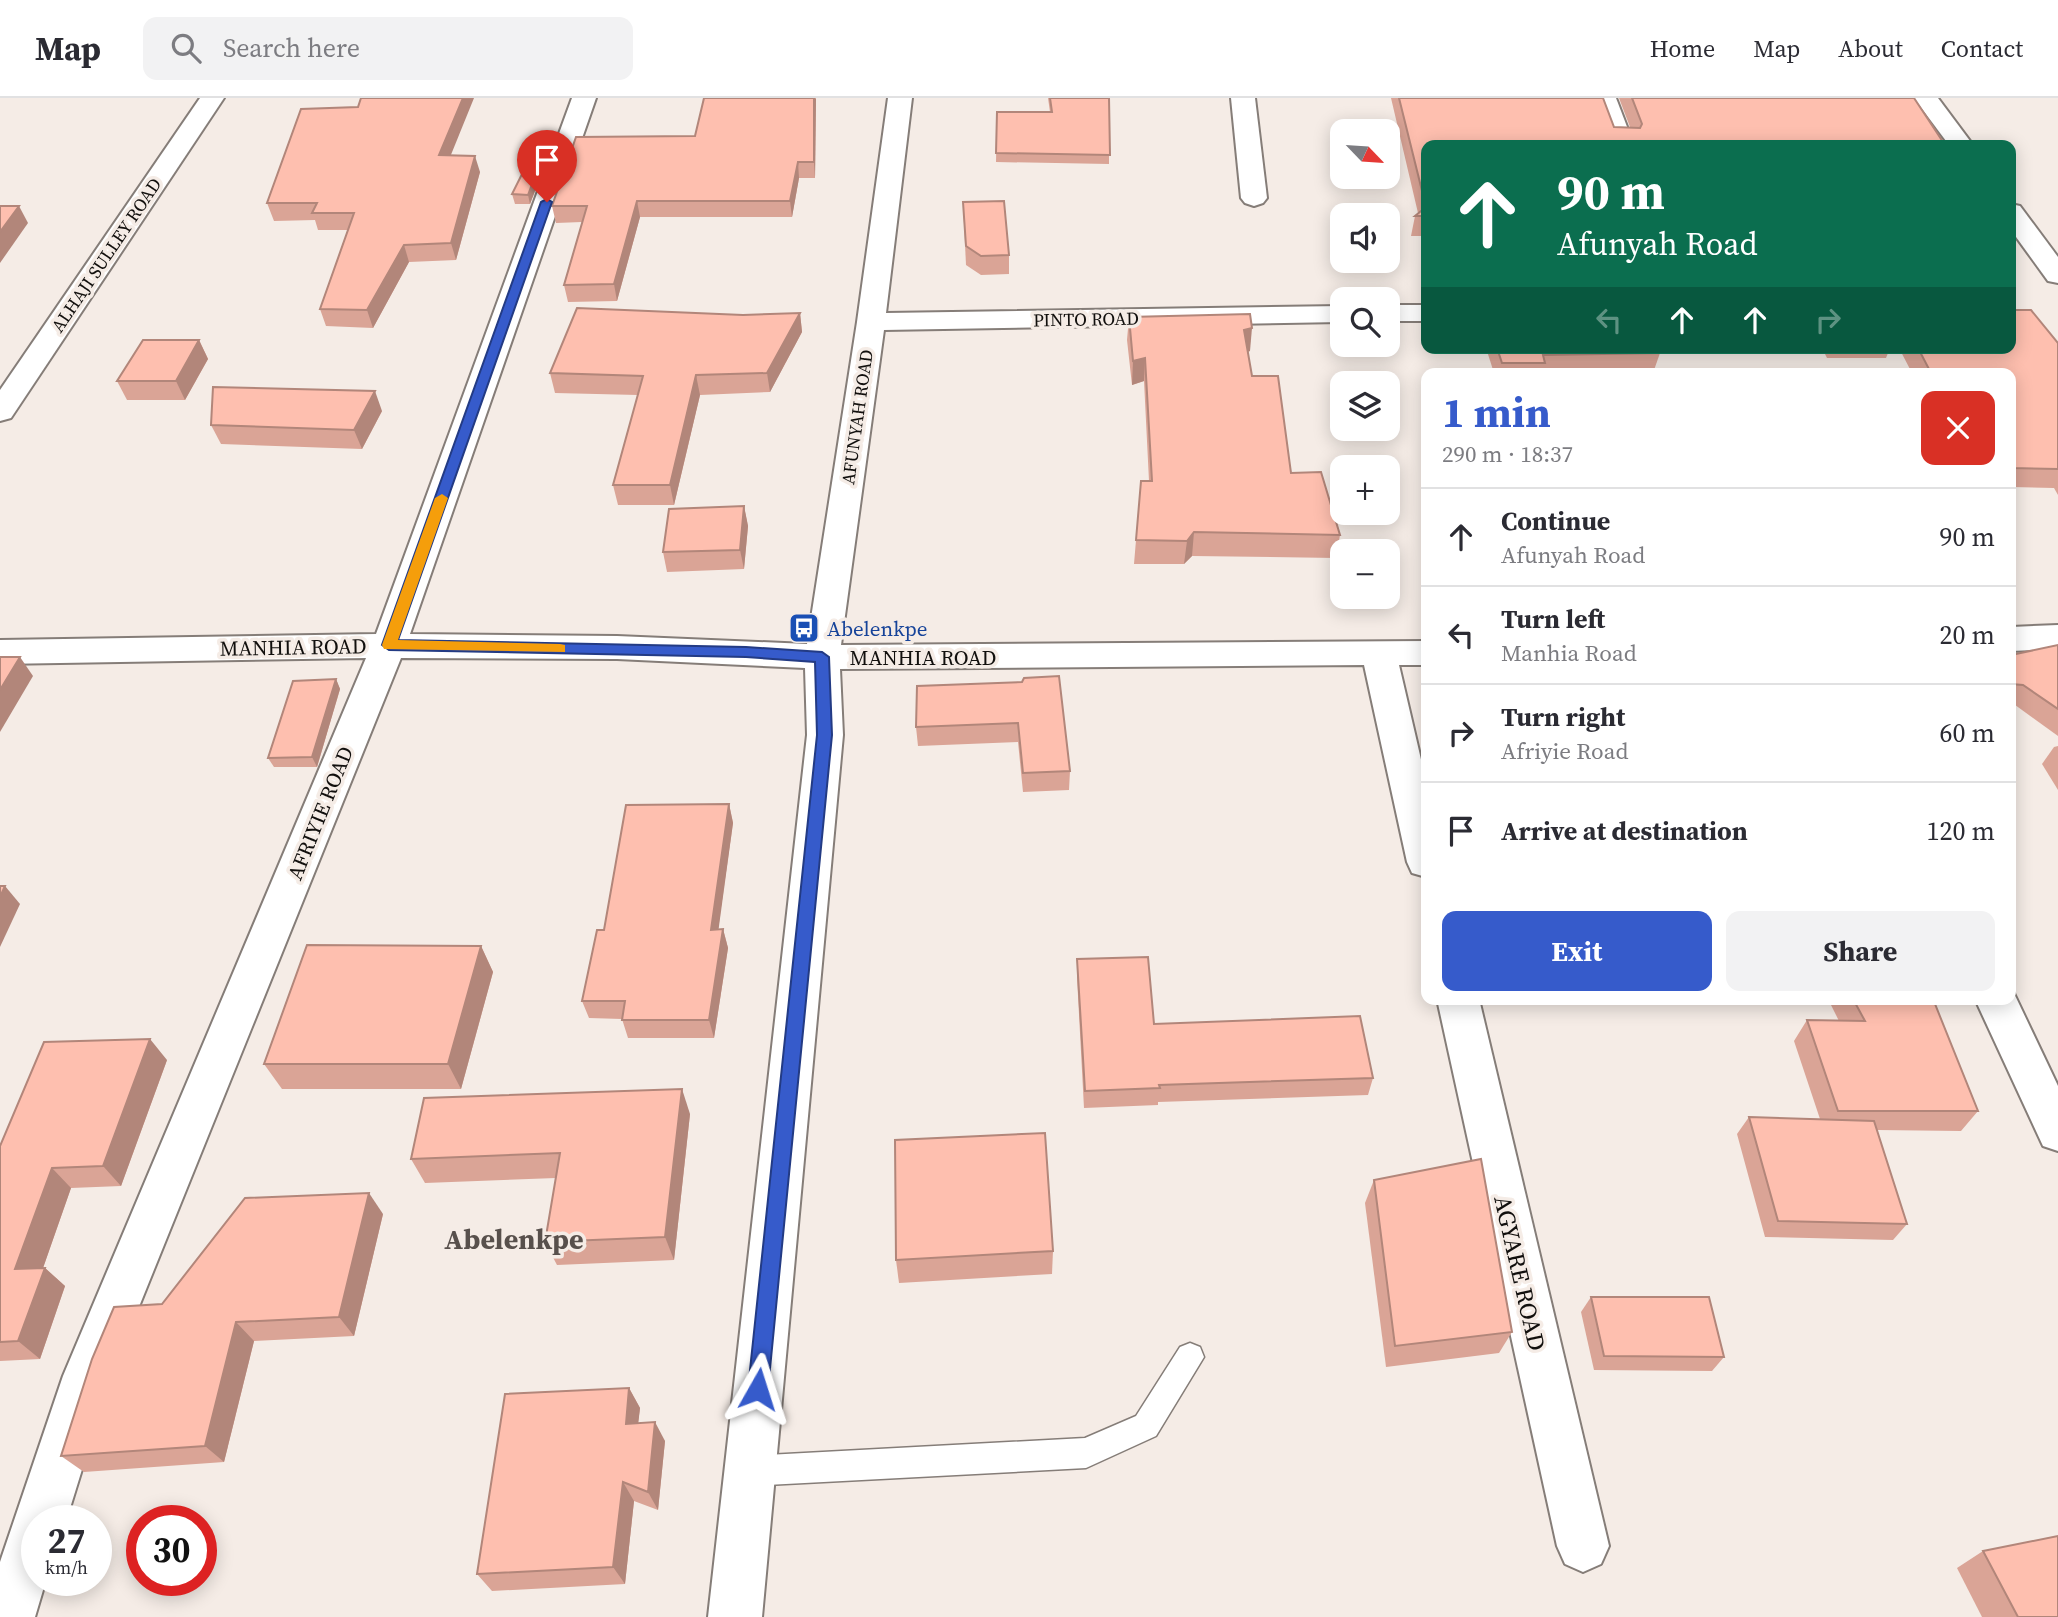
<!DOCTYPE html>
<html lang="en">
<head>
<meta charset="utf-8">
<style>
	:root { --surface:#fff; --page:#f2f2f3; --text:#2b2b33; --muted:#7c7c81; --line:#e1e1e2; --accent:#365bcb }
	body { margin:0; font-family:"Source Serif 4",serif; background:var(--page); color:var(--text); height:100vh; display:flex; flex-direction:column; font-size:26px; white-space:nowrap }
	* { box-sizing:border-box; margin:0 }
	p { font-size:23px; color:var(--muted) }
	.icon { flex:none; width:38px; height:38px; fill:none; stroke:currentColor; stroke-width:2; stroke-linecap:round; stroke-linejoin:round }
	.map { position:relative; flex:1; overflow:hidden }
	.panel { position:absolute; left:1421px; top:270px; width:595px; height:637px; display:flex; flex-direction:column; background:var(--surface); border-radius:14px; box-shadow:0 4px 18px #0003 }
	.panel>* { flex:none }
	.hud { position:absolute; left:1421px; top:42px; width:595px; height:214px; border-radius:14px; box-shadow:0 4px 18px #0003; background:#0b6e4f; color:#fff; overflow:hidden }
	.needle { width:46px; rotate:115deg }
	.buttons { position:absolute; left:1330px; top:21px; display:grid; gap:14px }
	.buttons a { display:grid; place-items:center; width:70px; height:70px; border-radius:14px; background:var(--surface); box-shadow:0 4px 18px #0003; font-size:35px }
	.speed { position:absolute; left:21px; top:1407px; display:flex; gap:14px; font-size:35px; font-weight:700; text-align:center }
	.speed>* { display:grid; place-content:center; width:91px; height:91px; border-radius:50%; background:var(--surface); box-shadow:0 4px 18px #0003; line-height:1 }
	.speed small { font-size:18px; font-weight:400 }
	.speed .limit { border:10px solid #d22; background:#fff; color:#111 }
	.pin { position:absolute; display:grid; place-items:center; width:60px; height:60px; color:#fff; margin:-72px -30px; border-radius:50% 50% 50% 0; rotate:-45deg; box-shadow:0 0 7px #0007 }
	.pin .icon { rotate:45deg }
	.me { position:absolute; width:77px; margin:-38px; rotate:6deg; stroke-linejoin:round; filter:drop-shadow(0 0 5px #0008) }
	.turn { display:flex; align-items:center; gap:24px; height:147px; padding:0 21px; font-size:32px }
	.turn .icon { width:91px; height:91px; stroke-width:2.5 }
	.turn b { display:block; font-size:49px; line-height:60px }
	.lanes { display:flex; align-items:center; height:66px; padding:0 21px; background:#0003; justify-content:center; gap:35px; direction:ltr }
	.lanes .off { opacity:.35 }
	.round { display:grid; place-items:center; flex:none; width:74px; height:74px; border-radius:14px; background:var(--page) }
	.head { display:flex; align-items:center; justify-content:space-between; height:119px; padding:0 21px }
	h1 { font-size:42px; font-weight:700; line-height:52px; color:var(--accent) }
	.action { display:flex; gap:14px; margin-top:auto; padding:14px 21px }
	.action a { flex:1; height:80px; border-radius:14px; background:var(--accent); color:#fff; font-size:28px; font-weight:700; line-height:80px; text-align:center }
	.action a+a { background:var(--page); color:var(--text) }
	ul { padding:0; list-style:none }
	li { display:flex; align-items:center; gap:21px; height:98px; padding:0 21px; border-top:2px solid var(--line) }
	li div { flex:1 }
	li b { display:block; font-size:26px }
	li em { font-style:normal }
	header { display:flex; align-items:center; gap:42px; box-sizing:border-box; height:98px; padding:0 35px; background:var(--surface); border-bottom:2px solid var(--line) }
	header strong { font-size:33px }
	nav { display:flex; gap:38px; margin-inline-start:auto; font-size:24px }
	.search { width:490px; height:63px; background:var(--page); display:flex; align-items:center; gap:18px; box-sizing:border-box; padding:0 24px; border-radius:14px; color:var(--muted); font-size:26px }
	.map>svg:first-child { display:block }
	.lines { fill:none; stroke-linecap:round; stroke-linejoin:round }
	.service-casing { stroke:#857d78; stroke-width:3 }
	.minor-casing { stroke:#857d78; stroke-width:4 }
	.service { fill:#fff; fill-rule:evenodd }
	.minor { fill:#fff; fill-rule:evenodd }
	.wall { fill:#daa496 }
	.shaded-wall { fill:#b2867a }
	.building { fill:#febfaf; stroke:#b2867a; stroke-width:2 }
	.route { fill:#365bcb; stroke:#233b84; stroke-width:2 }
	.slow { fill:#f59e0b }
	.labels { text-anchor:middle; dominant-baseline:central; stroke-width:7; stroke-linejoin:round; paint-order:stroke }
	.far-street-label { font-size:18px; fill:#110f0d; stroke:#f5ece6 }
	.transit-label { font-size:21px; fill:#164399; stroke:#f5ece6; text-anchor:start }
	.street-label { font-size:21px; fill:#110f0d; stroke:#f5ece6 }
	.near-street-label { font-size:24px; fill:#110f0d; stroke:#f5ece6 }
	.district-label { font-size:28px; font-weight:bold; fill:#58504c; stroke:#f5ece6 }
</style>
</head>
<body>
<header>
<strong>Map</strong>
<div class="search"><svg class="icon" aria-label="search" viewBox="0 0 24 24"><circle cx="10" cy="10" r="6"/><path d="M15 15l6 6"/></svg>Search here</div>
<nav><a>Home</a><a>Map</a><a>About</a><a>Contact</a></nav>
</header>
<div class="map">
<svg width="2058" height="1519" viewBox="0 0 2058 1519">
	<rect width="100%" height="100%" fill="#f5ece6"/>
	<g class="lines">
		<g class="service-casing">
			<path id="service" d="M1190,1245L1200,1249L1204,1259L1156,1338L1086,1370L750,1388L739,1384L735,1373L739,1362L750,1358L1085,1340L1136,1318L1180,1249Z"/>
		</g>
		<g class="minor-casing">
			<g id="minor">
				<path d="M200,0H224L11,320L0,323V292Z"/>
				<path d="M572,0H596L410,536L617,538L807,546L857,224L888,0H912L886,215L1342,208V224L884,232L841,547L1426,543V567H1399L1426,683V779L1412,775L1407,764L1364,567L840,571L843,637L762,1519H708L807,637L805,570L617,561L401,560L111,1278L66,1423H37V1482H46L35,1519H0V1464L63,1278L366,560L0,566V542L376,536Z"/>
				<path d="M1231,0H1255L1267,100L1263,105L1254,108L1245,105L1241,100Z"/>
				<path d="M1592,0H1616L1634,47H1610Z"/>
				<path d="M1914,0H1938L1973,47H1949Z"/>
				<path d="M2011,106L2020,108L2058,159V185L2048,183L2011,132Z"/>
				<rect x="1388" y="207" width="38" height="16"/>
				<path d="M2058,527V551L2011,553V529Z"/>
				<path d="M2011,889L2058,988V1053L2043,1048L1975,901H2011Z"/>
				<path d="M1437,901H1479L1609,1448L1601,1466L1583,1474L1565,1466L1557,1448Z"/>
			</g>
		</g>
		<use href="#service" class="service"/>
		<use href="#minor" class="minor"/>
	</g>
	<g class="wall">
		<path d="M704,0H816L815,80H799L792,119H640L617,203L568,204L564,187L582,124L556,125L552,108L695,38Z"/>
		<path d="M1048,0H1109V66L996,64L997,14H1050Z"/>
		<path d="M1391,0H1603L1614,29H1630L1619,0H1914L1945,47H1426V138H1411L1415,118L1418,115Z"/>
		<path d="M549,56L530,106H515L512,96Z"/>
		<path d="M451,57L480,74L456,162L409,164L373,230L326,228L320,211L348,132H318L315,122L274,123L267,105Z"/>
		<path d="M963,104L1009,157V176L981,177L966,167Z"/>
		<path d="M800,215L802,234L770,294L700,297L674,407H618L613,387L638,297L555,295L550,275L743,217Z"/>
		<path d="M1129,219L1250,253L1248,254L1252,278L1291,375L1340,437L1336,460L1192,458L1184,466H1134L1141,383H1149L1144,283L1132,287L1127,242Z"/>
		<path d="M199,242L208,261L185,302H127L117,283Z"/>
		<path d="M2058,245V397L2054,390L2011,389V275H1912L1899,250H2011Z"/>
		<path d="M1486,250H1658L1660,255L1653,275H1494Z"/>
		<path d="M1822,250H1890L1886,260H1827Z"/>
		<path d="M382,313L362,351L221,346L211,327Z"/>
		<path d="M744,408L748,428L744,471L667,474L663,454Z"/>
		<path d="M2058,547V638L2011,604V557Z"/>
		<path d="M336,581L340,591L317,669H274L268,660Z"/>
		<path d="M1022,584L1070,673L1069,692L1023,694L1018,644L918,648L916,629Z"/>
		<path d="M2058,648V692L2042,666L2054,649Z"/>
		<path d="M729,706L733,725L718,831H723L728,850L714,940H628L622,921L589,920L582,903L604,832Z"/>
		<path d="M481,848L493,874L461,991H282L264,966Z"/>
		<path d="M1077,861L1154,926L1373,980L1368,997L1158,1004V1007L1084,1010L1077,879Z"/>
		<path d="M1828,901H1953L1934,904L1978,1013L1961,1033L1877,1032L1907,1126L1893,1142L1765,1139L1737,1036L1749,1019L1820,1021L1794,943L1807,922L1839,923Z"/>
		<path d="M167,962L121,1088L71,1090L43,1170H45L65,1188L40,1261L0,1263V1048Z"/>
		<path d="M690,1016L674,1162L557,1167L545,1144L556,1080L425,1085L411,1061Z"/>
		<path d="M1374,1082L1512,1234L1499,1255L1386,1269L1365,1105Z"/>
		<path d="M383,1116L354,1238L254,1243L224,1364L84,1374L61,1358L162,1206Z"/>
		<path d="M1053,1153L1052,1176L899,1185L896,1162Z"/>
		<path d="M1591,1199L1724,1259L1712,1273L1594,1272L1581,1214Z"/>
		<path d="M629,1290L640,1310L638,1325L665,1343L658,1412L634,1403L625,1486L492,1493L477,1476Z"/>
		<path d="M1983,1453L2058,1519H1982L1957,1470Z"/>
	</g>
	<g class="shaded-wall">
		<path d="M463,0H474L444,74L439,57Z"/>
		<path d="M814,0L816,1L815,80L814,64Z"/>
		<path d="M547,46L549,56L530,106L528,97Z"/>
		<path d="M475,58L480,74L456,162L451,145Z"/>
		<path d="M798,64L799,80L792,119L790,103Z"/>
		<path d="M637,103L640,119L617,203L614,186Z"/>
		<path d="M19,108L28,125L0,165V134Z"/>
		<path d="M404,147L409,164L373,230L367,212Z"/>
		<path d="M800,215L802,234L770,294L767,275Z"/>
		<path d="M1252,230L1250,253L1241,255L1244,232Z"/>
		<path d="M199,242L208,261L185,302L176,283Z"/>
		<path d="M1145,260L1144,283L1132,287L1133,263Z"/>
		<path d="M696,277L700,297L674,407L670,387Z"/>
		<path d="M375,293L382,313L362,351L354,332Z"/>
		<path d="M744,408L748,428L744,471L740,452Z"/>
		<path d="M1194,434L1192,458L1184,466L1187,443Z"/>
		<path d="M20,559L33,578L0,634V592Z"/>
		<path d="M336,581L340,591L317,669L312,659Z"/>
		<path d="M729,706L733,725L716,850L711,832Z"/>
		<path d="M5,788L20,806L0,849V799Z"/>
		<path d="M723,831L728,850L714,940L709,922Z"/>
		<path d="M481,848L493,874L461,991L448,966Z"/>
		<path d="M150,941L167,962L121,1088L103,1068Z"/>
		<path d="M682,991L690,1016L674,1162L665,1139Z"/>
		<path d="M52,1070L71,1090L36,1190L15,1171Z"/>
		<path d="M369,1095L383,1116L354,1238L339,1219Z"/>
		<path d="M45,1170L65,1188L40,1261L18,1243Z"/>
		<path d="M236,1224L254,1243L224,1364L205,1348Z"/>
		<path d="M629,1290L640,1310L636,1345L626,1326Z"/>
		<path d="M655,1324L665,1343L658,1412L648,1394Z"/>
		<path d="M623,1384L634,1403L625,1486L613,1469Z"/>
	</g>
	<g class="building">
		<path d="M361,0H463L439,57L475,58L451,145L404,147L367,212L320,211L354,115H312L317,105H267L301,11L358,9Z"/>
		<path d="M704,0H814V64H798L790,103H637L614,186L564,187L587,108H552L576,39L695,38Z"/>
		<path d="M1050,0H1109L1110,57L996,55L997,14H1052Z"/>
		<path d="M1399,0H1603L1614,29L1640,30L1642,26L1632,0H1914L1945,47H1426V118H1415L1426,109Z"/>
		<path d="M537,46H547L528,97L512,96Z"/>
		<path d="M1004,103L1009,157L981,158L966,148L963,104Z"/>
		<path d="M0,108H19L0,134Z"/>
		<path d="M577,210L743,217L800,215L767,275L696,277L670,387H613L643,278L550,275Z"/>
		<path d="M2011,212H2031L2058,245V371L2011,370V275H1931L1918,250H2011Z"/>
		<path d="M1250,216L1252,230L1244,232L1252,278H1278L1291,375L1321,374L1340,437L1194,434L1187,443L1136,442L1141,383H1152L1145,260L1133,263L1129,219Z"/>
		<path d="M143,242H199L176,283H117Z"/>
		<path d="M1497,250H1658L1660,255L1543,257L1545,265H1502Z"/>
		<path d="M213,289L375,293L354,332L211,327Z"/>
		<path d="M744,408L740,452L663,454L669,411Z"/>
		<path d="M2058,547V611L2023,587L2011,586V557Z"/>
		<path d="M0,559H20L0,592Z"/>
		<path d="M1059,578L1070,673L1023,675L1018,625L916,629L917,588L1022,584L1024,580Z"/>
		<path d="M336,581L312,659L268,660L293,583Z"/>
		<path d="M729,706L711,832L723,831L709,922H622L625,903H582L597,832H604L626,707Z"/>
		<path d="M0,788H5L0,799Z"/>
		<path d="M307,847L481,848L448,966H264Z"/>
		<path d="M1148,859L1154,926L1360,918L1373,980L1159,987L1160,990L1085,993L1077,861Z"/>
		<path d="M1853,901H1933L1978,1013H1838L1807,922L1865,923Z"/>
		<path d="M150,941L103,1068L52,1070L15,1171L45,1170L18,1243L0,1244V1048L44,944Z"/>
		<path d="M682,991L665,1139L545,1144L560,1055L411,1061L424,1000Z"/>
		<path d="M1749,1019L1874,1023L1907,1126L1778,1123Z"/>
		<path d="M1045,1035L1053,1153L896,1162L895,1042Z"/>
		<path d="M1481,1061L1512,1234L1395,1248L1374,1082Z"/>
		<path d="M369,1095L339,1219L236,1224L205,1348L61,1358L92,1261L114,1209L162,1206L245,1100Z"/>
		<path d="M1591,1199H1709L1724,1259L1604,1258Z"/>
		<path d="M629,1290L626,1326L655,1324L648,1394L623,1384L613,1469L477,1476L505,1296Z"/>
		<path d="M2058,1438V1519H2018L1983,1453Z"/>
	</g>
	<path class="route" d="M547,101L552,104L398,542L746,549L822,554L829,559L832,637L768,1291L765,1298L758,1301L751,1298L748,1291L817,637L815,564L746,559L389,552L382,547L541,104Z"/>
	<path class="slow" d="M442,396L448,400L398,542L560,546L565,547V554L384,551L382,547L435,400Z"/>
	<defs>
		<g id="bus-square" transform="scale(1.575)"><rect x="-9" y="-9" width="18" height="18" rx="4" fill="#1a4fb4" stroke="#f5ece6"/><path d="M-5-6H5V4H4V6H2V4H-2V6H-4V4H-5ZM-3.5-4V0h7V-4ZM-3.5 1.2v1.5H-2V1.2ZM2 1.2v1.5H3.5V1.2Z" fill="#fff"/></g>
	</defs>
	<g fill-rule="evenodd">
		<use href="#bus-square" x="804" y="530"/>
	</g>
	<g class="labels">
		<g class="far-street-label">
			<text transform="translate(106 157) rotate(-56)">ALHAJI SULLEY ROAD</text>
			<text transform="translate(1086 221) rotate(-1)">PINTO ROAD</text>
			<text transform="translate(857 319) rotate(-82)">AFUNYAH ROAD</text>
		</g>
		<g class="transit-label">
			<text x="827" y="530">Abelenkpe</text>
		</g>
		<g class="street-label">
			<text transform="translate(293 549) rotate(-1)">MANHIA ROAD</text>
			<text x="923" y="559">MANHIA ROAD</text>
			<text transform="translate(320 715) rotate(-68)">AFRIYIE ROAD</text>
		</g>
		<g class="near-street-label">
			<text transform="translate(1520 1175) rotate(77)">AGYARE ROAD</text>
		</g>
		<g class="district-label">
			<text x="514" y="1141">Abelenkpe</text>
		</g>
	</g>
</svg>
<div class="buttons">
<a><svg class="needle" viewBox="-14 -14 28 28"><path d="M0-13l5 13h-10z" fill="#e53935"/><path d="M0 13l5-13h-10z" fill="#7c7c81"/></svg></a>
<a><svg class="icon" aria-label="sound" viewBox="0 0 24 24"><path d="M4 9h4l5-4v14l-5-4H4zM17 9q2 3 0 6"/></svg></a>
<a><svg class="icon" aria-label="search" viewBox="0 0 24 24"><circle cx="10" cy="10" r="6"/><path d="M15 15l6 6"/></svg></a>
<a><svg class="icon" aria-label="layers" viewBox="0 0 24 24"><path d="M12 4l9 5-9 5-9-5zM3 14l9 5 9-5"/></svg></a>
<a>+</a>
<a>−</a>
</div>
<div class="speed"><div>27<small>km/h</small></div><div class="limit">30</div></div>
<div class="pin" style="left:547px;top:104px;background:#d93025"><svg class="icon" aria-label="arrive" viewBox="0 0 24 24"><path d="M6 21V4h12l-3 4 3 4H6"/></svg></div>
<svg class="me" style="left:758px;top:1291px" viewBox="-20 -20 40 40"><path d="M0-17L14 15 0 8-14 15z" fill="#365bcb" stroke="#fff" stroke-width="4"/></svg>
<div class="hud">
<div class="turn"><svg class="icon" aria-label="ahead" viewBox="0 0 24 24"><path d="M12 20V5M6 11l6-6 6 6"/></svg><div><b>90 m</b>Afunyah Road</div></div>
<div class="lanes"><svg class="icon off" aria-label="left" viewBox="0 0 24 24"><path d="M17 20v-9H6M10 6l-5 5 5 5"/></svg><svg class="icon" aria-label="ahead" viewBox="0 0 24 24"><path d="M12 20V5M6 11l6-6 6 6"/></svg><svg class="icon" aria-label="ahead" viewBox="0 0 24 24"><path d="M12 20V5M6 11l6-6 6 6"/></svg><svg class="icon off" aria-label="right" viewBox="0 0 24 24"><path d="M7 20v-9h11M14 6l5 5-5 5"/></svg></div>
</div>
<section class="panel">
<div class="head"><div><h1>1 min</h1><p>290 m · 18:37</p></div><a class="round" style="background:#d93025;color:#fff"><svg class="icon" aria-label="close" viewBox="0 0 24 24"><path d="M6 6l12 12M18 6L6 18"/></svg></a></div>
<ul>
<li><svg class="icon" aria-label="ahead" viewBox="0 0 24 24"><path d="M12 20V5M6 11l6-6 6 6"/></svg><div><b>Continue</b><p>Afunyah Road</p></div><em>90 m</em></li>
<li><svg class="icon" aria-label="left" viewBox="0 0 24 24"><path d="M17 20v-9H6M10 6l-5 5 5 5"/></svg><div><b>Turn left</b><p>Manhia Road</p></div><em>20 m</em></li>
<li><svg class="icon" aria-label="right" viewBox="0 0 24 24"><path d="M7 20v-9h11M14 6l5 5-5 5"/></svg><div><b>Turn right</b><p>Afriyie Road</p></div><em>60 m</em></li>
<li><svg class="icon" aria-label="arrive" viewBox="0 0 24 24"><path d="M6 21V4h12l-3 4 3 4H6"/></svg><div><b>Arrive at destination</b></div><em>120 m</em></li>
</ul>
<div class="action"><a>Exit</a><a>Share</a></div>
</section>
</div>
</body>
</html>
